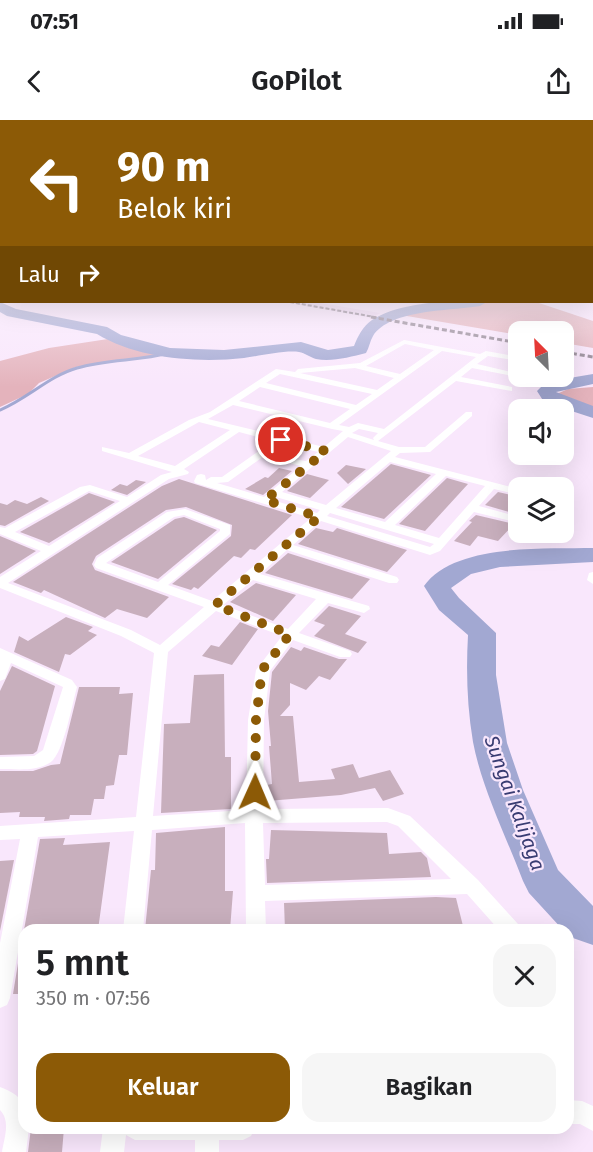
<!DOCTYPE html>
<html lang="id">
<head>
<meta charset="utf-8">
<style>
	:root { --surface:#fff; --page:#f6f6f6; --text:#202124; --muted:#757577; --accent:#8c5a06 }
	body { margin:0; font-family:"Fira Sans",sans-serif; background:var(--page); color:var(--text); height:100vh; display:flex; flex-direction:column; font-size:22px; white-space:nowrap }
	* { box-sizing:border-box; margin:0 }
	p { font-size:20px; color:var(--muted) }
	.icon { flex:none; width:33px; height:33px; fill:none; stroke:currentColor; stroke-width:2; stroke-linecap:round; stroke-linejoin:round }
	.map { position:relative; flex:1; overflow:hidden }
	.details { position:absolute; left:18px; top:804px; width:556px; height:210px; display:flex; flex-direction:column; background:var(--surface); border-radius:18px; box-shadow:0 6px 24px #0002 }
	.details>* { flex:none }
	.top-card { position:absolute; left:0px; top:0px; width:594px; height:183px; box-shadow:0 6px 24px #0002; background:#8c5a06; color:#fff; overflow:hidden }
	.needle { width:39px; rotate:336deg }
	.fabs { position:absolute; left:508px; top:201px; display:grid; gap:12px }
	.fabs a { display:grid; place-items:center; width:66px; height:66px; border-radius:12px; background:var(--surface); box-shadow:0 6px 24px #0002; font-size:30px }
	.pin { position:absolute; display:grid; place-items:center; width:51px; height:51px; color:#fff; margin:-26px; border:3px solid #fff; border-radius:50%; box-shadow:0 2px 6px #0007 }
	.me { position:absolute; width:66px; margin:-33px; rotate:1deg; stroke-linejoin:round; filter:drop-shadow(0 0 4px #0008) }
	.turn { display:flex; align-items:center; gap:21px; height:126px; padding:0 18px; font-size:27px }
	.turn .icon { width:78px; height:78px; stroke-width:2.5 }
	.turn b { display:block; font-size:42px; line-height:51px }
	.then { display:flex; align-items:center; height:57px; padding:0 18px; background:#0003; gap:12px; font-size:22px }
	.round { display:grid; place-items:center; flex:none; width:63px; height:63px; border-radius:18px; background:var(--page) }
	.summary { display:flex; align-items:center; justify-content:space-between; height:102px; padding:0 18px }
	h1 { font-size:36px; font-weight:600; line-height:45px }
	.cta { display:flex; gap:12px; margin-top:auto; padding:12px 18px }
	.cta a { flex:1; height:69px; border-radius:18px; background:var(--accent); color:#fff; font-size:24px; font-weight:600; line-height:69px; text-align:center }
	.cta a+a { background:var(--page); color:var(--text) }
	.status { display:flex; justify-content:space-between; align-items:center; height:42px; padding:0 30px; background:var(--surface); direction:ltr }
	.status svg { height:16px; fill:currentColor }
	header { display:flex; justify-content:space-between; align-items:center; height:78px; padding:0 18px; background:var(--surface); font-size:27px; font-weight:600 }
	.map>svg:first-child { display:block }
	.built { fill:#f0daf4 }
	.green { fill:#e4b3bc }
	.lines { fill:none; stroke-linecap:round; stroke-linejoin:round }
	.stream { stroke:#a2a8d2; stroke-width:3 }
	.river { fill:#a2a8d2; fill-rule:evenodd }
	.building { fill:#c8afbd }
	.minor { fill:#fff; fill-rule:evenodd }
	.rail-far1 { stroke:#8b7f8c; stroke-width:2; stroke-dasharray:4 2; stroke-linecap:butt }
	.rail { stroke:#8b7f8c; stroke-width:3; stroke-dasharray:5 3; stroke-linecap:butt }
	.route { stroke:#8c5a06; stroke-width:10; stroke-dasharray:0 18 }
	.labels { text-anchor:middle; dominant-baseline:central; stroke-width:4.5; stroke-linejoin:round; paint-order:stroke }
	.water-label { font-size:20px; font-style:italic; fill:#393c72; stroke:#f9e7fc }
</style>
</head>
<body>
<div class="status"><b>07:51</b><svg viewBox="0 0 49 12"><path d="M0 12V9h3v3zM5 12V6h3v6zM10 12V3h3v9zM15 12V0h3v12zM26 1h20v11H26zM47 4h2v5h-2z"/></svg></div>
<header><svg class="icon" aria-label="back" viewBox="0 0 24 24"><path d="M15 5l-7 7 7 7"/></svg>GoPilot<svg class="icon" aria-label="share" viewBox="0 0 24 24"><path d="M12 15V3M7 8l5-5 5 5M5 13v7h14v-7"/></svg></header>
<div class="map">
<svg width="593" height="1032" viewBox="0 0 593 1032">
	<rect width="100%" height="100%" fill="#f9e7fc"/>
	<path class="built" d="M284,182H314L380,193L372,198Z"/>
	<g class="green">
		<path d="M486,182H536L593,201V228L564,223V212H519V215L401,195L431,189L470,186Z"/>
		<path d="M108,219L160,232L153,236L76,247L39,263L28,274L0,287V241L49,228Z"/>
		<path d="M593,267V289L559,277V273L568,269Z"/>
	</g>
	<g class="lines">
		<path class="stream" d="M0,290C27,279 49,256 77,248C107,239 139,241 169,233"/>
		<g class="river">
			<path d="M0,182L16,189L107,207L121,215L170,228L224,230L301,222L328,230L354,226C358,216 363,206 372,200C399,182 456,179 487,182L480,186C451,191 390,189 373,216C370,221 369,228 366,233C350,237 332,242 316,239C310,237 305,233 299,232C285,230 259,236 244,238C198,243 138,239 97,214L7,196L0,192Z"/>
			<path d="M593,254V264L556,272L593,286V298L544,282L537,271L546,262Z"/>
			<path d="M593,428V442L500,447L471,454L451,468L459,478L496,513V555L507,623L523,670L558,750L593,786V825L570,817L568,810H563L529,773L523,761C506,716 482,669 473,622C467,586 466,551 468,515L439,490L424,466C454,423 546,429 593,428Z"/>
		</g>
	</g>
	<g class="building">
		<path d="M391,344L431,355L384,399L341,387Z"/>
		<path d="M346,345L366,349L348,364L337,353Z"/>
		<path d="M279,348L292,351L263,375L245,369L265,357L268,358Z"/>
		<path d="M307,354L329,360L310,378L287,371Z"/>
		<path d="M447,358L468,364L425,411L399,404Z"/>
		<path d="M179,359L292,395L255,430L250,429L241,438L234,436L198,469L194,467L191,470L172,464L231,416L232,405L186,387L166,390L96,436L92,444L95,450L169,477L147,498L117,489L105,498L44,470L41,473L13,462L162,366Z"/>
		<path d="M136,360L146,362L127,375L111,370L120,364L127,366Z"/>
		<path d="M498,372L519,377V395L485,385Z"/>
		<path d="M89,373L115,382L49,423L20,412Z"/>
		<path d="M41,377L49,381L5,406L0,405V383L7,385L15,380L27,384Z"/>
		<path d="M476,395L514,404L498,421L478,416L470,426L454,421L472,402L469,401Z"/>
		<path d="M184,397L217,410L158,459L111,442L175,399Z"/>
		<path d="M316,408L333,412L337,408L407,430L387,452L298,424Z"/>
		<path d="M0,416L36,431L0,454Z"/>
		<path d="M288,433L370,459L352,479L265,453Z"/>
		<path d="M256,463L296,475L273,501L230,482Z"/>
		<path d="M329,486L361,496L345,514L367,522L358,533L314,516L325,505L314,501Z"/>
		<path d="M66,497L93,507L88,511L97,515L70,535L65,534L59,552L14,532L19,516L28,521Z"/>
		<path d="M240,502L258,509L232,545L202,536L211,525L219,527Z"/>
		<path d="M291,527L301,531L304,527L339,539H347L330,560L319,556L306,570L290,563V585L280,596H293L299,662L335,659L331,649L353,644L359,658L390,650L404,674L383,681L375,668L341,675L267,681L266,665L272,664L269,626H271L268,591L272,552Z"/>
		<path d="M12,546L55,566L37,631L33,634L0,635V571Z"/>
		<path d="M224,554L225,637H231V689L161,693L164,604L190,603L194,555Z"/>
		<path d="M79,567H120L119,574L133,573L127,635H119L114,665L106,666L104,679H94L91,695H70L69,699L44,701L45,697H19L20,692L0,693V651H33L51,645L60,644Z"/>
		<path d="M225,707V771H233L230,810H145L151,750H155L156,713Z"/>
		<path d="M271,710L387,713L389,734L421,732L427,738L431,757L267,763L266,739H269Z"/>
		<path d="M65,718L63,725L110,722L98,810H24L40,719Z"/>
		<path d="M14,740L0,811V741Z"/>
		<path d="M436,777L456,778L464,810H285L284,783Z"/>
		<path d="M19,837L24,838V874H13Z"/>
		<path d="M31,1008H64L62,1032H28Z"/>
	</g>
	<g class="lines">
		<g class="minor">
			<path d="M404,220L480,234L486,231L519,237V241L488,236L477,244L519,254L522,258L472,248L461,257L512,267V271L456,261L378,321L399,327H425L466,292H472V296L430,332L400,333L395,337L519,369V375L494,369L479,386L519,397V403L474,392L440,431L430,435L321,401L293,425L397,457L399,460L397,463H389L287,430L260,454L369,486L370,489L364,493L328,483L299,513L350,531L352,534L350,537H340L293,520L270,551L264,600L263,689L388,688L410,696L478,760L518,804L521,810H499L467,774L265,781L266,810H246L245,703L152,710L143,810H123L134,711L38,717L10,878L7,885L0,888V823L20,719L0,720V706L136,697L154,533L121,516L0,468V457L41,431L0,414V407L5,408L80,367L90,365L127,377L161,355L172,352L102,331V327L129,333L189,300L210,292L276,249L295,252L298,249L360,243ZM405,224L434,230L400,254L366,246ZM442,231L476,237L384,309L358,303L349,307L339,305ZM355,248L394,258L377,270L300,253ZM280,254L372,274L356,285L266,263ZM260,267L350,289L330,303L239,281ZM233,285L332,309L343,311L324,327L208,299ZM199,302L230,310L175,346L138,336ZM359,309L378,313L373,318L374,320L352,313ZM239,312L273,321L222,357H211L206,360L205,355L201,354L197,355L194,361L195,363L311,398L212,481L168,465L230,414V405L185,389L167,392L97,438L94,445L96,448L204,487L160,525L131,510L8,463L169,359L188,354L189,352L184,349ZM348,317L391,331L326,385L282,372ZM282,323L318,332L306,341L281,337V341L301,346L264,377L217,363L228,362ZM390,342L436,354L385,402L336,388ZM446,356L485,366L439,418L395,405ZM89,371L120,381L49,426L15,412ZM276,377L320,390L317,393L272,380ZM330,393L434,424L430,427L327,396ZM184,395L220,409V411L158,462L106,443L174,397ZM253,460L316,479L288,509L223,485ZM216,491L282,516L256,550L248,600L246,690L153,696L168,532ZM387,702L398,706L451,759L265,765L263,703Z"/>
			<path d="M593,452V464L587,460L589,453Z"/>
			<path d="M0,528L72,560L77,567C72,584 64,632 51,642C37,652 16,649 0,649V637L34,636L43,630L63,567L11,543L5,559L0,561Z"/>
			<path d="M0,967C25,977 24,982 24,1008H29L26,1032H2C4,1019 11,1001 0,990Z"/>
			<path d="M568,980L582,981L593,986V1011L580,1004H568Z"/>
			<path d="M103,1008H255L251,1016L243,1020H219V1032H195V1020H135L126,1015L124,1032H100Z"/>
		</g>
		<path class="rail-far1" d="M290,182L380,198"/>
		<g class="rail">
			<path d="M371,197L519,223"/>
			<path d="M564,232L593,237"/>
		</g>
	</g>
	<linearGradient id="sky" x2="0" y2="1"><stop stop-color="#8cafdf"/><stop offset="0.46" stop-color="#fcf4fe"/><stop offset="1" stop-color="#fcf4fe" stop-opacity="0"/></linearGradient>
	<rect width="593" height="267" fill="url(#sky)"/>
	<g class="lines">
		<path class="route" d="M255,672L256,600L262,550L290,514L215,485L319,397L265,380L326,331L281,320"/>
	</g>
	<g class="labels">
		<g class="water-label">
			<text transform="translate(515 683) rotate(70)">Sungai Kalijaga</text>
		</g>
	</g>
</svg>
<div class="fabs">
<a><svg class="needle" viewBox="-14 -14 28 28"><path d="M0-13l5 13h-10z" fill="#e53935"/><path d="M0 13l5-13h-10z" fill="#757577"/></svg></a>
<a><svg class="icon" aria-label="sound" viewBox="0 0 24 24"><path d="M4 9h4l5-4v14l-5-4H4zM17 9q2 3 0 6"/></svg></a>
<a><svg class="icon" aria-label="layers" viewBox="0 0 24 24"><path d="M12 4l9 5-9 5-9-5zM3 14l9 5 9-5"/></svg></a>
</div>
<div class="pin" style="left:281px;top:320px;background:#d93025"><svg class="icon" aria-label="arrive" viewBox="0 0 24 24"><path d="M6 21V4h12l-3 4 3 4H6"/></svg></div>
<svg class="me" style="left:255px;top:672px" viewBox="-20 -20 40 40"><path d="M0-17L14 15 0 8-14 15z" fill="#8c5a06" stroke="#fff" stroke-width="4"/></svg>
<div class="top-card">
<div class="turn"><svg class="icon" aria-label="left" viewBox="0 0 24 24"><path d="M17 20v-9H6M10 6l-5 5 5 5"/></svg><div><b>90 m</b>Belok kiri</div></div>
<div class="then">Lalu<svg class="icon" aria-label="right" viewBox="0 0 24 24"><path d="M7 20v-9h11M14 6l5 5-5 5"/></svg></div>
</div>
<section class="details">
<div class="summary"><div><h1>5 mnt</h1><p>350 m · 07:56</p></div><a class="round"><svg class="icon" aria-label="close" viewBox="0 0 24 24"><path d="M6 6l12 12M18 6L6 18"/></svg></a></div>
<div class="cta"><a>Keluar</a><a>Bagikan</a></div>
</section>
</div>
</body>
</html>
